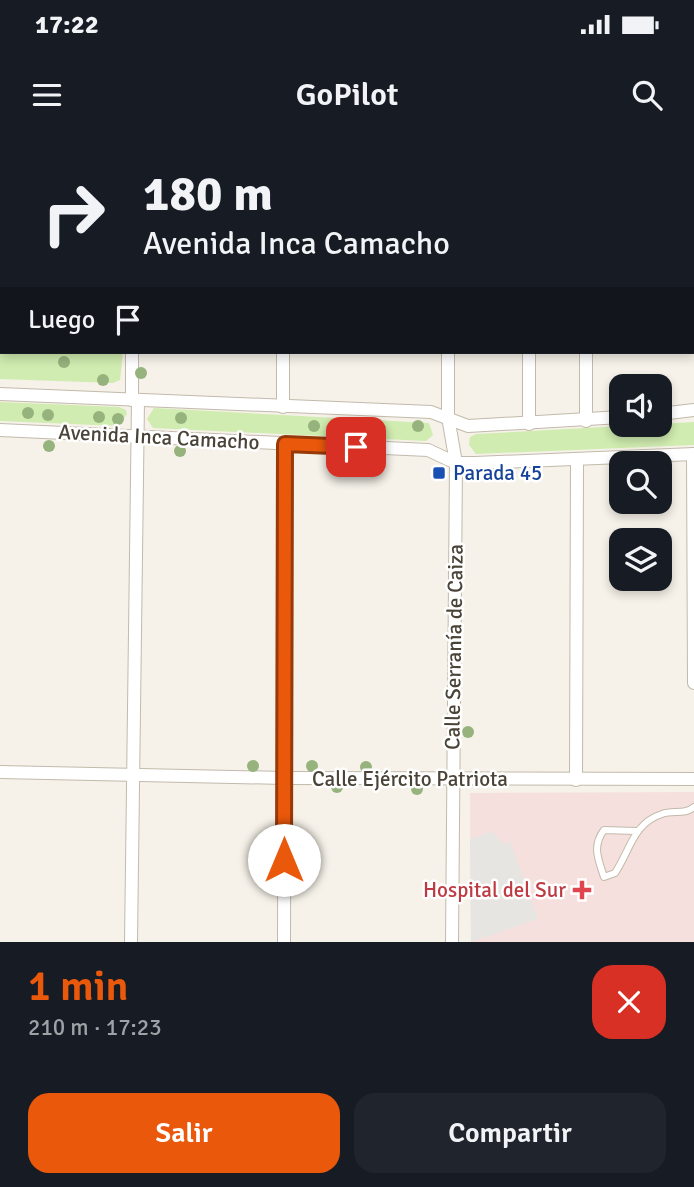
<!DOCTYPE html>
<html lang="es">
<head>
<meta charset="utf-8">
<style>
	:root { --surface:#171b24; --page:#20242c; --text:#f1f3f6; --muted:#9ea1a6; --accent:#ea580c }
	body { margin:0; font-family:Signika,sans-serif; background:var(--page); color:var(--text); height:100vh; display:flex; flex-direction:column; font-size:26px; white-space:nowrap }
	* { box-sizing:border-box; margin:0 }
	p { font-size:23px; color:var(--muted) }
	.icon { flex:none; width:38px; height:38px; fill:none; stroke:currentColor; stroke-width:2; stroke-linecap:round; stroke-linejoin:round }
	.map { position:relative; height:802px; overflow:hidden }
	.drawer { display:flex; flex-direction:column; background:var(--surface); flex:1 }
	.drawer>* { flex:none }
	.guide { position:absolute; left:0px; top:0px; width:695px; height:214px; box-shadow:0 4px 10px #0003; background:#171b24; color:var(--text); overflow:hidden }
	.fabs { position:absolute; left:609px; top:234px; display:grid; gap:14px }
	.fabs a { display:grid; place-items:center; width:63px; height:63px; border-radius:14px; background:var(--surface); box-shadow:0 4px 10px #0003; font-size:35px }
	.pin { position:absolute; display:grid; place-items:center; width:60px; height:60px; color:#fff; margin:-30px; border-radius:14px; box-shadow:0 4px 10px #0006 }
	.me { position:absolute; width:77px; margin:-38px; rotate:0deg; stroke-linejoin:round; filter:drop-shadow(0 0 5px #0008) }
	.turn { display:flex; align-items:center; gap:24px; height:147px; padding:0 28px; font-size:32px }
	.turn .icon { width:91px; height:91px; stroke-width:2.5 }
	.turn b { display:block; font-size:49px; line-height:60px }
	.then { display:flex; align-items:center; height:66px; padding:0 28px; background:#0003; gap:14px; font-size:26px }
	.round { display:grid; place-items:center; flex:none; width:74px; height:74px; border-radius:21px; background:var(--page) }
	.headline { display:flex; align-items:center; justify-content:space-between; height:119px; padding:0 28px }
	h1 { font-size:42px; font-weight:600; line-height:52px; color:var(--accent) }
	.action { display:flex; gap:14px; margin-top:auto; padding:14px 28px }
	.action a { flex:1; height:80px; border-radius:21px; background:var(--accent); color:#fff; font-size:28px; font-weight:600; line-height:80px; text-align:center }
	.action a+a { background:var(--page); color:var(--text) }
	.status { display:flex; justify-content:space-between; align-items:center; height:49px; padding:0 35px; background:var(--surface); direction:ltr }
	.status svg { height:19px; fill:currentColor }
	header { display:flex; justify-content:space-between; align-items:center; height:91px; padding:0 28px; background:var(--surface); font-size:32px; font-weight:600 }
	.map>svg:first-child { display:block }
	.medical { fill:#f6e0dd }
	.green { fill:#d0ecb0 }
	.parking { fill:#e7e5e1 }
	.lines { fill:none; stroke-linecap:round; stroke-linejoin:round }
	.service-casing { stroke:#c2baab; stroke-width:8 }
	.minor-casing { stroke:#c2baab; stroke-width:14 }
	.service { stroke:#fff; stroke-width:6 }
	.minor { stroke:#fff; stroke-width:12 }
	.tree { fill:#96b37d }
	.route-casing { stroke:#983908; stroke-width:18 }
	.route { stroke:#ea580c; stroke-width:12 }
	.transit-dot { fill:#1a4fb4; stroke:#fff; stroke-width:2.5 }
	.health-dot { fill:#e0444e; stroke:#fff; stroke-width:2.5 }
	.labels { text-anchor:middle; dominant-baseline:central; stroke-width:5; stroke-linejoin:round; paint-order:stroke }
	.street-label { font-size:21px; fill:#4a4337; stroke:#fff }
	.transit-label { font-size:21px; fill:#164399; stroke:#fff; text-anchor:start }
	.health-label { font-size:21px; fill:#be3a42; stroke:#fff; text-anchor:end }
</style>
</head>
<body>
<div class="status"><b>17:22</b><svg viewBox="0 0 49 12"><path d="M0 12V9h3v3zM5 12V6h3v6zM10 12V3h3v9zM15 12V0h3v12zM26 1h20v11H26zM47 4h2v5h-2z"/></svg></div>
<header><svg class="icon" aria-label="menu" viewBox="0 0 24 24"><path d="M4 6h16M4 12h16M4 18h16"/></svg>GoPilot<svg class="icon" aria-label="search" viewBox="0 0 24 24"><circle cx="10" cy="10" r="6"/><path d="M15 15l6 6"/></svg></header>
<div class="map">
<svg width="694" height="802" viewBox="0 0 694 802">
	<rect width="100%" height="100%" fill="#f6f2e9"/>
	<path class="medical" d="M694,652V802H471L470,653Z"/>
	<g class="green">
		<path d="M0,0H124L2,2V212H123L120,240L113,243L0,239Z"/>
		<path d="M0,262L119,267L126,270L127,274L118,286L0,281Z"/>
		<path d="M154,268L429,283L433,295L426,301L153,288L147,279Z"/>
		<path d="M694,282V305L476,314L469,305L470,297L476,294Z"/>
	</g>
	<path class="parking" d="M493,691L503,704L510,701L538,779L471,802L470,699Z"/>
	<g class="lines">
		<g class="service-casing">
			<path id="service" d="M636,691L604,690C592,706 598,719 604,737L615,733C630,711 633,683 662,674C673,670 685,675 694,667"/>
		</g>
		<g class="minor-casing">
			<g id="minor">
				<path d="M529,0V2"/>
				<path d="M134,2V0"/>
				<path d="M284,2V0"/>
				<path d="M449,2V0"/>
				<path d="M587,2V0"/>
				<path d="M448,212V277L456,323L452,802"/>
				<path d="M529,212V284"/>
				<path d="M0,254L431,272L468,286L621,277"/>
				<path d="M132,260V212"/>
				<path d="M283,267V212"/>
				<path d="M660,274L694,270"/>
				<path d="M586,281V212"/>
				<path d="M0,290L428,310L456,323H475L694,314"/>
				<path d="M693,314L694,543"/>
				<path d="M0,632L284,638L694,639"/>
				<path d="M576,640L577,321"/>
				<path d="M131,802L138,260"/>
				<path d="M284,802L285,304"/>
			</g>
		</g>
		<use href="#service" class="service"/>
		<use href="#minor" class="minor"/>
	</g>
	<g class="tree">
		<circle cx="64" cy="222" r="6"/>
		<circle cx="141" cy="233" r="6"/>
		<circle cx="103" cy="240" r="6"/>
		<circle cx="28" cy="273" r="6"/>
		<circle cx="48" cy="275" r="6"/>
		<circle cx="99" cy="277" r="6"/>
		<circle cx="181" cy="278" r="6"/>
		<circle cx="118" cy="279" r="6"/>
		<circle cx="369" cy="284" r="6"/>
		<circle cx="314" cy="286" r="6"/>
		<circle cx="418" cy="286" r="6"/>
		<circle cx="49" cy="306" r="6"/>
		<circle cx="180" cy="311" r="6"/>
		<circle cx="468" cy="592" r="6"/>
		<circle cx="253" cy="626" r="6"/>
		<circle cx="312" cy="626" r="6"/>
		<circle cx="366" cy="627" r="6"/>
		<circle cx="337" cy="647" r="6"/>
		<circle cx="417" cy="649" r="6"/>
	</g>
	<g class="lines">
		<g class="route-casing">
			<path id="route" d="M284,720L285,304L356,307"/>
		</g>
		<use href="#route" class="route"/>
	</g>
	<rect class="transit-dot" x="432" y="326" width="14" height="14" rx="3.5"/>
	<path class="health-dot" d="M578.5 739.5h7v7h7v7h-7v7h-7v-7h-7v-7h7z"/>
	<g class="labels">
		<g class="street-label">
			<text transform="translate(159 297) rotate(3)">Avenida Inca Camacho</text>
			<text transform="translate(454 507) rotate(-89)">Calle Serranía de Caiza</text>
			<text x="410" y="639">Calle Ejército Patriota</text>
		</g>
		<g class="transit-label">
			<text x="453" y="333">Parada 45</text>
		</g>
		<g class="health-label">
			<text x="566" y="750">Hospital del Sur</text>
		</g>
	</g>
</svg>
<div class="fabs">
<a><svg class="icon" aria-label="sound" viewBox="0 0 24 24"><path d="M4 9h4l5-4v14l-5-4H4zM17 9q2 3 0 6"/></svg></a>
<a><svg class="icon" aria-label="search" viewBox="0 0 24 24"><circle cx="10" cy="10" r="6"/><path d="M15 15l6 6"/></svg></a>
<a><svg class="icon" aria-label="layers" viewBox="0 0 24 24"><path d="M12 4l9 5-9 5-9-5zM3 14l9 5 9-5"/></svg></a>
</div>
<div class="pin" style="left:356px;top:307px;background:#d93025"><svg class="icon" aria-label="arrive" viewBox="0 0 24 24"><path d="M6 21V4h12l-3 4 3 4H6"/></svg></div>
<svg class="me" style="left:284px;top:720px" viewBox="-20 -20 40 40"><circle r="19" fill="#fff"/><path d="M0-13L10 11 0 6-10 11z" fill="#ea580c"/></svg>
<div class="guide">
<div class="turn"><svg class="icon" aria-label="right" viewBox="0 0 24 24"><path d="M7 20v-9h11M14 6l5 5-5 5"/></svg><div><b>180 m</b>Avenida Inca Camacho</div></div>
<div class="then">Luego<svg class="icon" aria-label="arrive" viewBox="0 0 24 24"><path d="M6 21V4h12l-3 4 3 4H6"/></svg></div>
</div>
</div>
<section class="drawer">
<div class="headline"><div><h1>1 min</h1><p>210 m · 17:23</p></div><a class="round" style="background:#d93025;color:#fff"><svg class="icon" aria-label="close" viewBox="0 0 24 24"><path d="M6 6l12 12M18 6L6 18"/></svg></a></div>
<div class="action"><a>Salir</a><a>Compartir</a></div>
</section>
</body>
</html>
